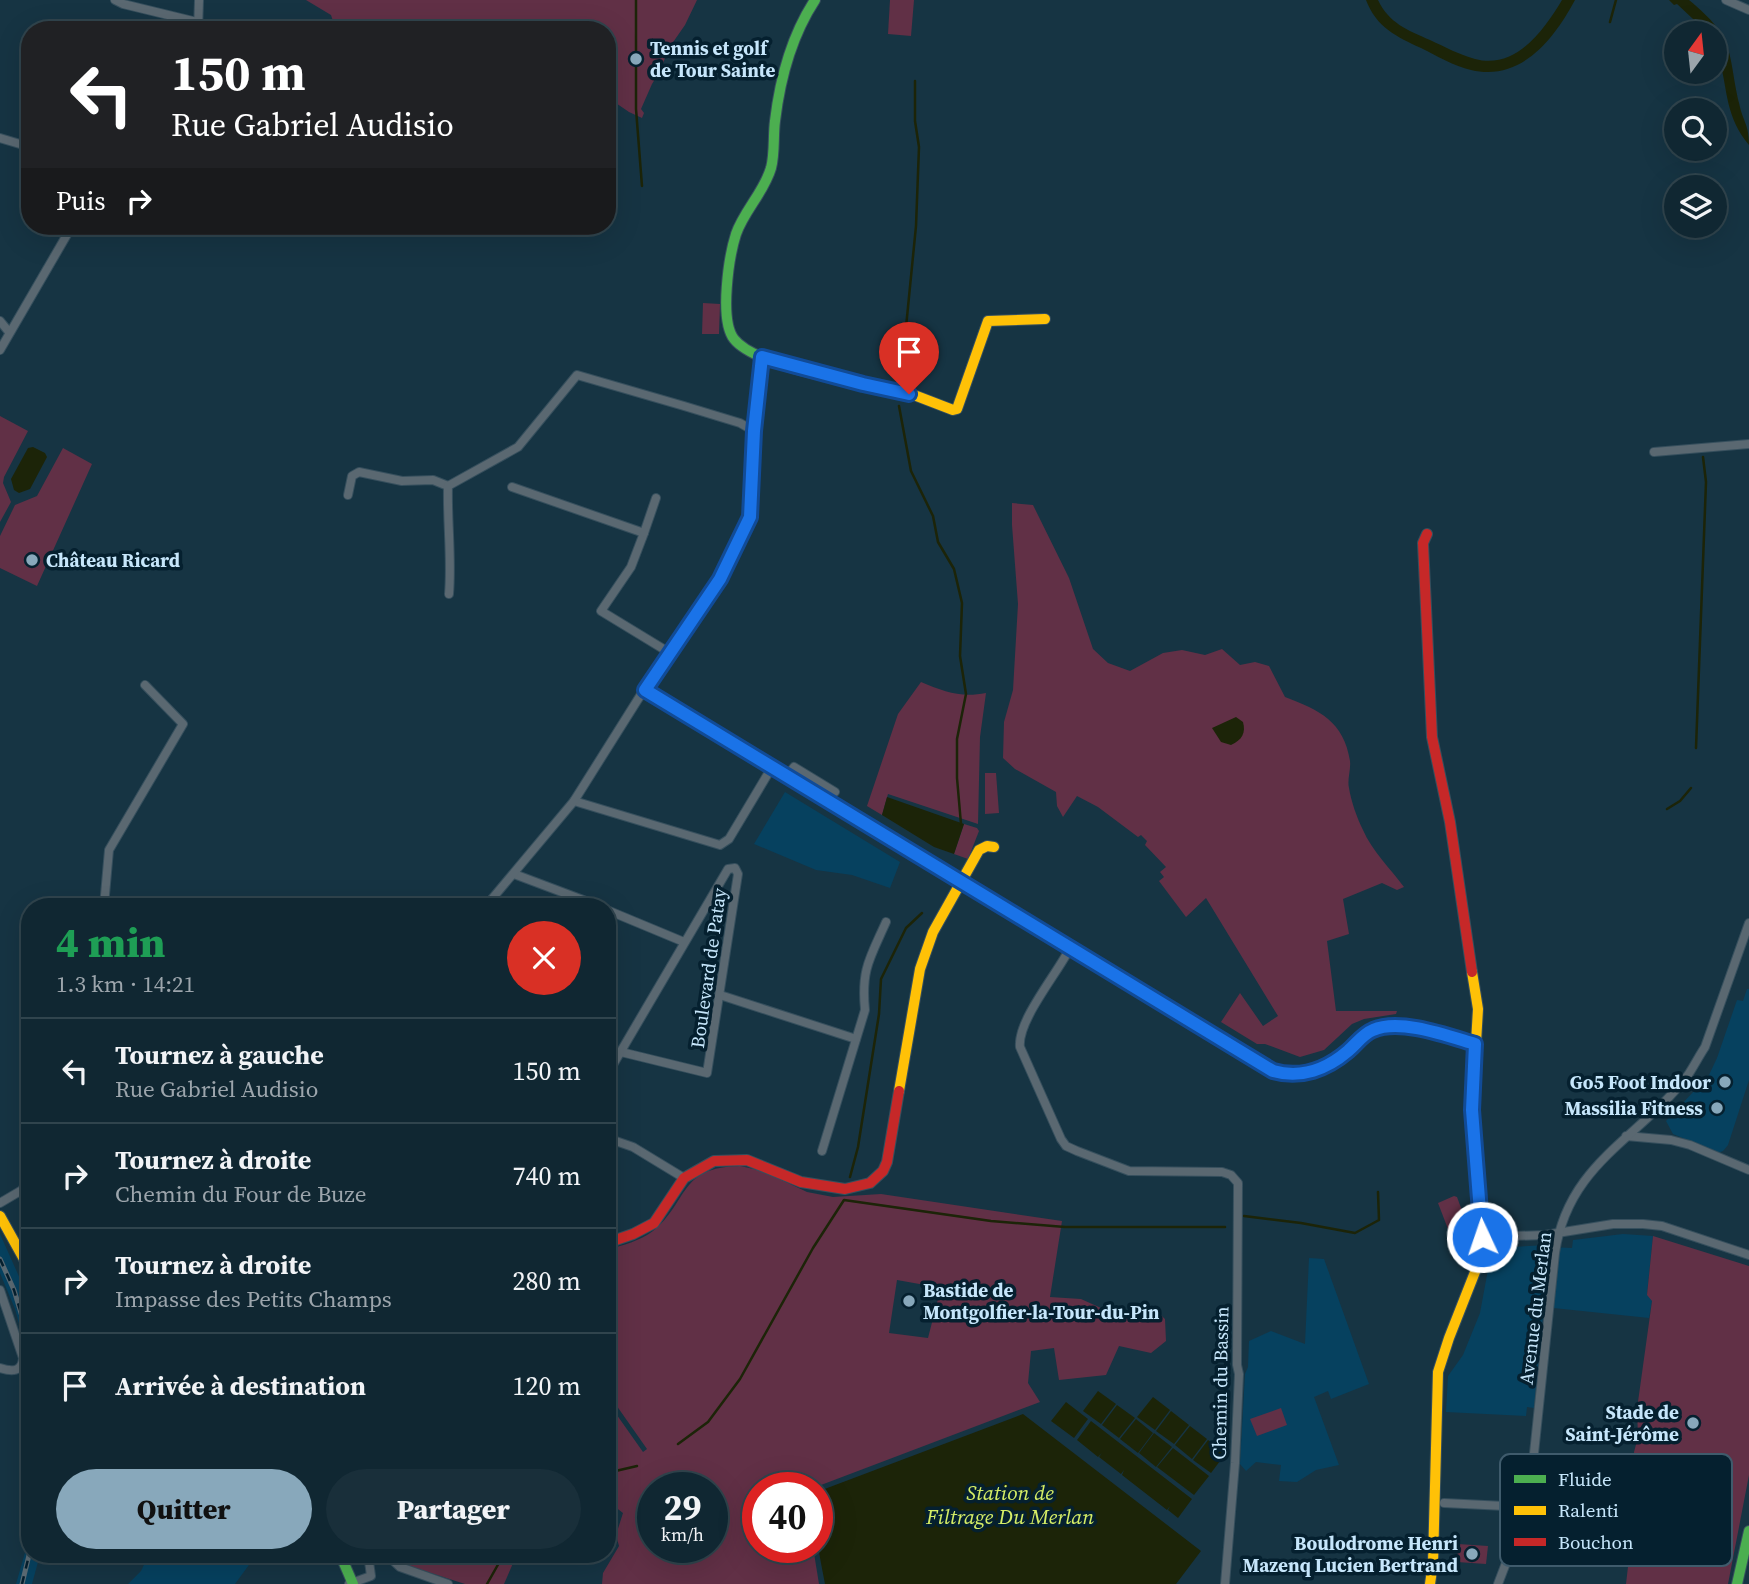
<!DOCTYPE html>
<html lang="fr">
<head>
<meta charset="utf-8">
<style>
	:root { --surface:#102732; --page:#192f3a; --text:#f1f3f6; --muted:#9ca5ac; --line:#30444d; --accent:#88a8bb }
	body { margin:0; font-family:"Source Serif 4",serif; background:var(--page); color:var(--text); height:100vh; display:flex; flex-direction:column; font-size:26px; white-space:nowrap }
	* { box-sizing:border-box; margin:0 }
	p { font-size:23px; color:var(--muted) }
	.icon { flex:none; width:38px; height:38px; fill:none; stroke:currentColor; stroke-width:2; stroke-linecap:round; stroke-linejoin:round }
	.map { position:relative; flex:1; overflow:hidden }
	.drawer { position:absolute; left:21px; top:898px; width:595px; height:665px; display:flex; flex-direction:column; background:var(--surface); border-radius:28px; box-shadow:0 7px 28px #0002,0 0 0 2px var(--line) }
	.drawer>* { flex:none }
	.banner { position:absolute; left:21px; top:21px; width:595px; height:214px; border-radius:28px; box-shadow:0 7px 28px #0002,0 0 0 2px var(--line); background:#202124; color:#fff; overflow:hidden }
	.needle { width:46px; rotate:15deg }
	.fabs { position:absolute; left:1664px; top:21px; display:grid; gap:14px }
	.fabs a { display:grid; place-items:center; width:63px; height:63px; border-radius:50%; background:var(--surface); box-shadow:0 7px 28px #0002,0 0 0 2px var(--line); font-size:35px }
	.speed { position:absolute; left:637px; top:1472px; display:flex; gap:14px; font-size:35px; font-weight:700; text-align:center }
	.speed>* { display:grid; place-content:center; width:91px; height:91px; border-radius:50%; background:var(--surface); box-shadow:0 7px 28px #0002,0 0 0 2px var(--line); line-height:1 }
	.speed small { font-size:18px; font-weight:400 }
	.speed .limit { border:10px solid #d22; background:#fff; color:#111 }
	.pin { position:absolute; display:grid; place-items:center; width:60px; height:60px; color:#fff; margin:-72px -30px; border-radius:50% 50% 50% 0; rotate:-45deg; box-shadow:0 0 7px #0007 }
	.pin .icon { rotate:45deg }
	.me { position:absolute; width:77px; margin:-38px; rotate:357deg; stroke-linejoin:round; filter:drop-shadow(0 0 5px #0008) }
	.turn { display:flex; align-items:center; gap:24px; height:147px; padding:0 35px; font-size:32px }
	.turn .icon { width:91px; height:91px; stroke-width:2.5 }
	.turn b { display:block; font-size:49px; line-height:60px }
	.then { display:flex; align-items:center; height:66px; padding:0 35px; background:#0003; gap:14px; font-size:26px }
	.round { display:grid; place-items:center; flex:none; width:74px; height:74px; border-radius:37px; background:var(--page) }
	.head { display:flex; align-items:center; justify-content:space-between; height:119px; padding:0 35px }
	h1 { font-size:42px; font-weight:800; line-height:52px; color:#1e9e55 }
	.button { display:flex; gap:14px; margin-top:auto; padding:14px 35px }
	.button a { flex:1; height:80px; border-radius:42px; background:var(--accent); color:#111; font-size:28px; font-weight:800; line-height:80px; text-align:center }
	.button a+a { background:var(--page); color:var(--text) }
	ul { padding:0; list-style:none }
	li { display:flex; align-items:center; gap:21px; height:105px; padding:0 35px; border-top:2px solid var(--line) }
	li div { flex:1 }
	li b { display:block; font-size:26px }
	li em { font-style:normal }
	.map>svg:first-child { display:block }
	.built { fill:#06415f }
	.green { fill:#613046; fill-rule:evenodd }
	.water { fill:#1c2408 }
	.lines { fill:none; stroke-linecap:round; stroke-linejoin:round }
	.stream { stroke:#1c2408; stroke-width:2.5 }
	.street-casing { stroke:#364f5d; stroke-width:10 }
	.fast-casing { stroke:#364f5d; stroke-width:12 }
	.slow-casing { stroke:#364f5d; stroke-width:12 }
	.jam-casing { stroke:#364f5d; stroke-width:12 }
	.street { stroke:#5a6871; stroke-width:8 }
	.fast { stroke:#4caf50; stroke-width:10 }
	.slow { stroke:#ffc107; stroke-width:10 }
	.jam { stroke:#c62828; stroke-width:10 }
	.rail-casing { stroke:#5a6a73; stroke-width:5 }
	.rail { stroke:#05202f; stroke-width:2.5; stroke-dasharray:8; stroke-linecap:butt }
	.route-casing { stroke:#114b97; stroke-width:18 }
	.route { stroke:#1a73e8; stroke-width:12 }
	.poi-dot { fill:#88a8bb; stroke:#05202f; stroke-width:2.5 }
	.labels { text-anchor:middle; dominant-baseline:central; stroke-width:7; stroke-linejoin:round; paint-order:stroke }
	.poi-label { font-size:19px; font-weight:bold; fill:#c6e6fb; stroke:#05202f; text-anchor:end }
	.street-label { font-size:19px; fill:#c6e6fb; stroke:#05202f }
	.water-label { font-size:21px; font-style:italic; fill:#d6ee66; stroke:#05202f }
	.key { fill:#05202f; stroke:#3f5b6c; stroke-width:2 }
	.key-label { font-size:19px; fill:#c6e6fb }
</style>
</head>
<body>
<div class="map">
<svg width="1749" height="1584" viewBox="0 0 1749 1584">
	<rect width="100%" height="100%" fill="#163443"/>
	<g class="built">
		<path d="M785,792L900,862L890,888L852,875L816,870L754,844Z"/>
		<path d="M1747,989H1749V1080L1728,1145L1723,1151L1718,1153L1673,1134L1666,1121L1709,1075L1717,1058L1737,1000L1743,1001Z"/>
		<path d="M0,1234L30,1301V1362L15,1309L0,1273Z"/>
		<path d="M1623,1234L1653,1236L1647,1294L1652,1301L1649,1318L1544,1307L1534,1408L1527,1407L1526,1416L1446,1412L1448,1376L1463,1355L1480,1313L1492,1248L1547,1245L1550,1247L1572,1248L1573,1240Z"/>
		<path d="M1309,1258L1324,1259L1369,1384L1331,1399L1328,1391L1314,1397L1339,1465L1316,1470L1297,1482L1279,1481L1281,1465L1256,1462L1246,1471L1240,1464L1245,1374L1248,1367L1249,1341L1271,1331L1305,1344Z"/>
		<path d="M30,1535V1554H40L38,1562L32,1584H16Z"/>
		<path d="M149,1554H257L235,1584H128L141,1571Z"/>
	</g>
	<g class="green">
		<path d="M306,0H697L685,25L669,48L660,71L652,84L641,109L644,113L642,118L629,112L607,97V30H336L331,15Z"/>
		<path d="M890,0H914L911,36L888,34Z"/>
		<path d="M703,303L720,304L719,334H702Z"/>
		<path d="M0,416L28,431L4,477L3,483L11,502L0,522Z"/>
		<path d="M63,448L92,464L37,586L0,568V536L15,505L37,496Z"/>
		<path d="M1012,503L1033,505L1069,578L1093,649L1108,663L1130,671L1163,653L1182,650L1205,655L1222,649L1240,665L1255,662L1269,666L1285,697C1320,710 1344,722 1350,761C1351,770 1347,780 1349,788C1351,801 1357,818 1363,830C1372,851 1390,868 1404,887L1397,890L1382,883L1343,899L1349,934L1327,941L1336,1011H1397L1396,1014L1364,1019L1352,1024L1324,1050L1300,1057L1265,1044H1257L1221,1022L1240,993L1263,1026L1278,1016L1206,898L1186,917L1159,881L1164,877L1160,872L1166,867L1145,845L1147,841L1141,835L1138,837L1098,807L1077,796L1063,817L1057,806L1056,792L1015,769L1003,758L1004,722L1013,690L1018,604L1012,525Z"/>
		<path d="M921,682C945,692 961,698 986,693L980,737L978,824L888,794L882,815L867,806L898,714Z"/>
		<path d="M985,773H996L999,813L985,814Z"/>
		<path d="M964,824L977,828L979,831L968,859L954,854Z"/>
		<path d="M740,1166L763,1171L807,1192L833,1197L881,1194L1062,1221L1050,1297L1081,1299L1121,1317L1153,1308L1165,1319L1166,1341L1151,1353L1119,1346L1106,1375L1059,1380L1054,1348L1031,1351L1028,1383L1040,1402L821,1485L817,1490V1488H758V1547H813L819,1584H602L603,1573L619,1546L616,1535L623,1513L614,1506L607,1511V1401L643,1452L647,1449L607,1392V1324L613,1319L614,1303L607,1300V1250C623,1245 640,1241 653,1231C689,1202 678,1167 740,1166ZM897,1280L925,1285L928,1296L938,1299L928,1338L889,1333ZM653,1488H712V1547H653Z"/>
		<path d="M1454,1196L1457,1197L1471,1235L1470,1237L1456,1244L1453,1242L1438,1203Z"/>
		<path d="M1653,1236L1749,1266V1475L1728,1584H1626L1637,1489L1634,1452L1638,1437L1637,1409L1652,1301L1647,1295Z"/>
		<path d="M1281,1408L1287,1425L1257,1436L1250,1419Z"/>
		<path d="M1458,1544L1488,1546L1486,1564L1457,1562Z"/>
		<path d="M405,1554H517L504,1584H465L406,1565L408,1559Z"/>
	</g>
	<g class="water">
		<path d="M1366,0H1378C1389,23 1407,30 1430,40C1445,47 1460,55 1475,59C1516,70 1544,30 1562,0H1575C1554,39 1521,82 1471,70C1454,66 1437,56 1421,48C1397,37 1376,27 1366,0Z"/>
		<path d="M1669,0H1689C1736,39 1727,49 1739,103C1743,122 1749,124 1749,145C1726,117 1728,94 1720,61C1718,51 1715,44 1715,33H1708L1677,4L1674,5Z"/>
		<path d="M33,447L45,453L47,457L30,489L19,493L14,490L11,479L28,448Z"/>
		<path d="M1236,717L1243,722C1246,733 1242,740 1231,745L1221,742L1212,728Z"/>
		<path d="M887,797L964,824L954,854L934,847L882,815Z"/>
		<path d="M1098,1391L1116,1404L1101,1424L1083,1411Z"/>
		<path d="M1153,1397L1170,1410L1155,1430L1137,1417Z"/>
		<path d="M1066,1402L1088,1419L1074,1438L1051,1421Z"/>
		<path d="M1117,1405L1135,1418L1119,1438L1102,1425Z"/>
		<path d="M1171,1411L1189,1425L1174,1444L1156,1431Z"/>
		<path d="M1023,1414L1201,1551L1176,1584H825C821,1561 808,1509 822,1490Z"/>
		<path d="M1136,1419L1153,1433L1138,1453L1120,1439Z"/>
		<path d="M1091,1421L1192,1499L1178,1518L1168,1510L1170,1506L1167,1510L1122,1475L1124,1470L1121,1474L1099,1457L1102,1453L1098,1457L1077,1440Z"/>
		<path d="M1190,1426L1207,1439L1192,1459L1175,1445Z"/>
		<path d="M1154,1433L1172,1447L1156,1467L1139,1453Z"/>
		<path d="M1208,1440L1226,1453L1211,1473L1193,1460Z"/>
		<path d="M1173,1448L1209,1476L1194,1495L1157,1467Z"/>
	</g>
	<g class="lines">
		<g class="stream">
			<path d="M636,0V109L642,186"/>
			<path d="M1610,22L1616,0"/>
			<path d="M900,388L916,226L919,147L915,121V81"/>
			<path d="M899,406L911,471L933,516L938,542L954,569L962,603L960,656L966,694L957,739V778L961,824"/>
			<path d="M1696,748L1706,482L1703,457"/>
			<path d="M1667,809L1680,801L1691,788"/>
			<path d="M850,1177L858,1147L879,1014L881,979L906,928L922,913"/>
			<path d="M1244,1216L1301,1223L1355,1233L1379,1220L1378,1192"/>
			<path d="M678,1444L708,1422L740,1379L813,1248L844,1200L991,1221L1065,1227H1225"/>
			<path d="M607,1473L637,1466"/>
			<path d="M487,1584L504,1554"/>
		</g>
		<g class="street-casing">
			<g id="street">
				<path d="M115,0L123,4L197,22"/>
				<path d="M1726,0L1749,10"/>
				<path d="M198,30L199,0"/>
				<path d="M0,138L30,147"/>
				<path d="M0,321L9,332"/>
				<path d="M0,350L72,226"/>
				<path d="M1654,452L1749,444"/>
				<path d="M512,487L644,533L631,567L601,611L670,653"/>
				<path d="M348,495L352,476L359,472L402,481L433,480L448,486"/>
				<path d="M644,533L656,498"/>
				<path d="M449,594C452,558 447,522 448,486L518,447L577,375L684,406L740,423L754,431"/>
				<path d="M787,776L794,767L835,792"/>
				<path d="M574,801L720,845L729,839L772,767"/>
				<path d="M514,874L599,906"/>
				<path d="M104,906L109,850L183,724L145,685"/>
				<path d="M486,906L574,801L652,677L720,579L745,532L750,517L754,431L763,357"/>
				<path d="M607,910L684,942"/>
				<path d="M1070,948C1057,974 1017,1021 1020,1047L1061,1139L1066,1146L1077,1151L1129,1171L1222,1172L1231,1175L1238,1183L1237,1365L1239,1374L1235,1463L1225,1584"/>
				<path d="M720,995L856,1039"/>
				<path d="M607,1075L728,869L735,868L738,874L707,1073L621,1052"/>
				<path d="M1626,1136L1671,1140L1690,1145L1749,1170"/>
				<path d="M607,1138L633,1147L684,1178"/>
				<path d="M822,1151L865,1010C861,969 870,958 886,922"/>
				<path d="M0,1203L22,1190L30,1175"/>
				<path d="M1482,1237L1545,1235L1613,1224H1643L1662,1226L1749,1255"/>
				<path d="M0,1290L23,1358C22,1372 12,1372 0,1368"/>
				<path d="M1444,1503L1525,1507"/>
				<path d="M386,1554L400,1567L448,1584"/>
				<path d="M349,1584L371,1576L368,1554"/>
				<path d="M1498,1584L1519,1529L1531,1482L1555,1253C1568,1163 1639,1139 1688,1075C1694,1066 1699,1056 1705,1047L1749,923"/>
			</g>
		</g>
		<g class="fast-casing">
			<g id="fast">
				<path d="M815,0C792,35 780,79 775,121C773,136 775,153 771,168C764,192 744,211 736,234C729,256 719,320 734,339C755,366 850,381 885,388"/>
				<path d="M969,887L1273,1071C1298,1076 1318,1072 1339,1058"/>
				<path d="M340,1554L353,1584"/>
				<path d="M1737,1584L1749,1531"/>
			</g>
		</g>
		<g class="slow-casing">
			<g id="slow">
				<path d="M885,388L914,395L953,410L957,409L988,321L1045,319"/>
				<path d="M1339,1058C1350,1050 1360,1035 1373,1030C1404,1017 1445,1035 1475,1044"/>
				<path d="M899,1091L920,969L933,932L979,850L987,846L994,847"/>
				<path d="M0,1216L30,1270"/>
				<path d="M1430,1584L1433,1563L1438,1372L1449,1338L1475,1272L1482,1237L1472,1110L1478,1009L1472,972"/>
			</g>
		</g>
		<g class="jam-casing">
			<g id="jam">
				<path d="M1427,534L1423,543L1432,737L1450,822L1472,972"/>
				<path d="M645,690L969,887"/>
				<path d="M607,1243L633,1234L654,1223L684,1178L714,1161L747,1160L801,1182L845,1189L870,1183L883,1171L887,1162L899,1091"/>
			</g>
		</g>
		<use href="#street" class="street"/>
		<use href="#fast" class="fast"/>
		<use href="#slow" class="slow"/>
		<use href="#jam" class="jam"/>
		<g class="rail-casing">
			<g id="rail">
				<path d="M0,1259L14,1290L30,1343"/>
				<path d="M22,1584L30,1551"/>
			</g>
		</g>
		<use href="#rail" class="rail"/>
	</g>
	<g class="lines">
		<g class="route-casing">
			<path id="route" d="M909,394L863,384L762,357L754,431L750,517L720,579L645,690L1273,1071C1301,1079 1327,1069 1348,1051C1357,1043 1363,1034 1373,1030C1400,1018 1448,1036 1475,1044L1472,1110L1482,1237"/>
		</g>
		<use href="#route" class="route"/>
	</g>
	<g class="poi-dot">
		<circle cx="636" cy="59" r="7"/>
		<circle cx="32" cy="560" r="7"/>
		<circle cx="1725" cy="1082" r="7"/>
		<circle cx="1717" cy="1108" r="7"/>
		<circle cx="909" cy="1301" r="7"/>
		<circle cx="1693" cy="1423" r="7"/>
		<circle cx="1472" cy="1554" r="7"/>
	</g>
	<g class="labels">
		<g class="poi-label">
			<text x="650" y="48" text-anchor="start">Tennis et golf<tspan x="650" dy="22">de Tour Sainte</tspan></text>
			<text x="46" y="560" text-anchor="start">Château Ricard</text>
			<text x="1711" y="1082">Go5 Foot Indoor</text>
			<text x="1703" y="1108">Massilia Fitness</text>
			<text x="923" y="1290" text-anchor="start">Bastide de<tspan x="923" dy="22">Montgolfier-la-Tour-du-Pin</tspan></text>
			<text x="1679" y="1412">Stade de<tspan x="1679" dy="22">Saint-Jérôme</tspan></text>
			<text x="1458" y="1543">Boulodrome Henri<tspan x="1458" dy="22">Mazenq Lucien Bertrand</tspan></text>
		</g>
		<g class="street-label">
			<text transform="translate(708 968) rotate(-82)">Boulevard de Patay</text>
			<text transform="translate(1535 1308) rotate(-83)">Avenue du Merlan</text>
			<text transform="translate(1220 1383) rotate(-89)">Chemin du Bassin</text>
		</g>
		<g class="water-label">
			<text x="1010" y="1492">Station de<tspan x="1010" dy="24">Filtrage Du Merlan</tspan></text>
		</g>
	</g>
	<rect x="1500" y="1454" width="232" height="112" rx="10" class="key"/>
	<rect x="1514" y="1475" width="32" height="8" fill="#4caf50"/>
	<rect x="1514" y="1506" width="32" height="9" fill="#ffc107"/>
	<rect x="1514" y="1538" width="32" height="8" fill="#c62828"/>
	<g class="key-label">
		<text x="1558" y="1486">Fluide</text>
		<text x="1558" y="1517">Ralenti</text>
		<text x="1558" y="1549">Bouchon</text>
	</g>
</svg>
<div class="fabs">
<a><svg class="needle" viewBox="-14 -14 28 28"><path d="M0-13l5 13h-10z" fill="#e53935"/><path d="M0 13l5-13h-10z" fill="#9ca5ac"/></svg></a>
<a><svg class="icon" aria-label="search" viewBox="0 0 24 24"><circle cx="10" cy="10" r="6"/><path d="M15 15l6 6"/></svg></a>
<a><svg class="icon" aria-label="layers" viewBox="0 0 24 24"><path d="M12 4l9 5-9 5-9-5zM3 14l9 5 9-5"/></svg></a>
</div>
<div class="speed"><div>29<small>km/h</small></div><div class="limit">40</div></div>
<div class="pin" style="left:909px;top:394px;background:#d93025"><svg class="icon" aria-label="arrive" viewBox="0 0 24 24"><path d="M6 21V4h12l-3 4 3 4H6"/></svg></div>
<svg class="me" style="left:1482px;top:1237px" viewBox="-20 -20 40 40"><circle r="17" fill="#1a73e8" stroke="#fff" stroke-width="3"/><path d="M0-11L8 9 0 5-8 9z" fill="#fff"/></svg>
<div class="banner">
<div class="turn"><svg class="icon" aria-label="left" viewBox="0 0 24 24"><path d="M17 20v-9H6M10 6l-5 5 5 5"/></svg><div><b>150 m</b>Rue Gabriel Audisio</div></div>
<div class="then">Puis<svg class="icon" aria-label="right" viewBox="0 0 24 24"><path d="M7 20v-9h11M14 6l5 5-5 5"/></svg></div>
</div>
<section class="drawer">
<div class="head"><div><h1>4 min</h1><p>1.3 km · 14:21</p></div><a class="round" style="background:#d93025;color:#fff"><svg class="icon" aria-label="close" viewBox="0 0 24 24"><path d="M6 6l12 12M18 6L6 18"/></svg></a></div>
<ul>
<li><svg class="icon" aria-label="left" viewBox="0 0 24 24"><path d="M17 20v-9H6M10 6l-5 5 5 5"/></svg><div><b>Tournez à gauche</b><p>Rue Gabriel Audisio</p></div><em>150 m</em></li>
<li><svg class="icon" aria-label="right" viewBox="0 0 24 24"><path d="M7 20v-9h11M14 6l5 5-5 5"/></svg><div><b>Tournez à droite</b><p>Chemin du Four de Buze</p></div><em>740 m</em></li>
<li><svg class="icon" aria-label="right" viewBox="0 0 24 24"><path d="M7 20v-9h11M14 6l5 5-5 5"/></svg><div><b>Tournez à droite</b><p>Impasse des Petits Champs</p></div><em>280 m</em></li>
<li><svg class="icon" aria-label="arrive" viewBox="0 0 24 24"><path d="M6 21V4h12l-3 4 3 4H6"/></svg><div><b>Arrivée à destination</b></div><em>120 m</em></li>
</ul>
<div class="button"><a>Quitter</a><a>Partager</a></div>
</section>
</div>
</body>
</html>
